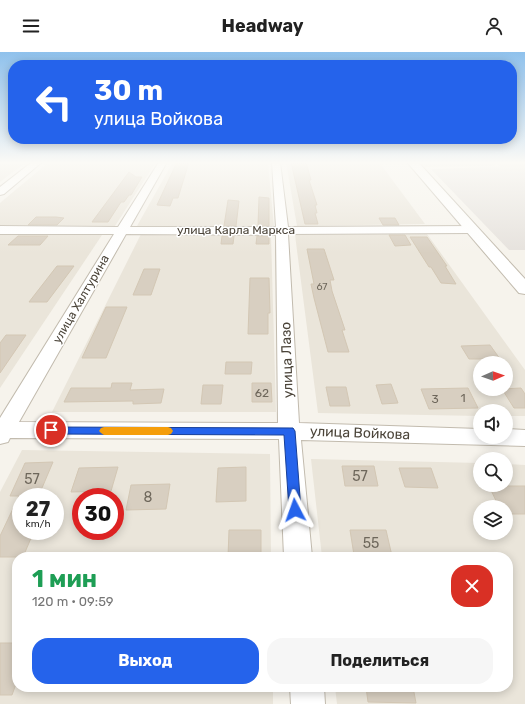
<!DOCTYPE html>
<html lang="ru">
<head>
<meta charset="utf-8">
<style>
	:root { --surface:#fff; --page:#f6f6f6; --text:#222; --muted:#767676; --accent:#2563eb }
	body { margin:0; font-family:Rubik,sans-serif; background:var(--page); color:var(--text); height:100vh; display:flex; flex-direction:column; font-size:15px; white-space:nowrap }
	* { box-sizing:border-box; margin:0 }
	p { font-size:13px; color:var(--muted) }
	.icon { flex:none; width:22px; height:22px; fill:none; stroke:currentColor; stroke-width:2; stroke-linecap:round; stroke-linejoin:round }
	.map { position:relative; flex:1; overflow:hidden }
	.drawer { position:absolute; left:12px; top:500px; width:501px; height:140px; display:flex; flex-direction:column; background:var(--surface); border-radius:16px; box-shadow:0 2px 10px #0003 }
	.drawer>* { flex:none }
	.top-card { position:absolute; left:8px; top:8px; width:509px; height:84px; border-radius:16px; box-shadow:0 2px 10px #0003; background:#2563eb; color:#fff; overflow:hidden }
	.needle { width:26px; rotate:88deg }
	.tools { position:absolute; left:473px; top:304px; display:grid; gap:8px }
	.tools a { display:grid; place-items:center; width:40px; height:40px; border-radius:50%; background:var(--surface); box-shadow:0 2px 10px #0003; font-size:20px }
	.speed { position:absolute; left:12px; top:436px; display:flex; gap:8px; font-size:20px; font-weight:700; text-align:center }
	.speed>* { display:grid; place-content:center; width:52px; height:52px; border-radius:50%; background:var(--surface); box-shadow:0 2px 10px #0003; line-height:1 }
	.speed small { font-size:10px; font-weight:400 }
	.speed .limit { border:6px solid #d22; background:#fff; color:#111 }
	.pin { position:absolute; display:grid; place-items:center; width:34px; height:34px; color:#fff; margin:-17px; border:2px solid #fff; border-radius:50%; box-shadow:0 1px 4px #0007 }
	.me { position:absolute; width:44px; margin:-22px; rotate:356deg; stroke-linejoin:round; filter:drop-shadow(0 0 3px #0008) }
	.turn { display:flex; align-items:center; gap:14px; height:84px; padding:0 20px; font-size:18px }
	.turn .icon { width:52px; height:52px; stroke-width:2.5 }
	.turn b { display:block; font-size:28px; line-height:34px }
	.round { display:grid; place-items:center; flex:none; width:42px; height:42px; border-radius:16px; background:var(--page) }
	.overview { display:flex; align-items:center; justify-content:space-between; height:68px; padding:0 20px }
	h1 { font-size:24px; font-weight:700; line-height:30px; color:#1e9e55 }
	.button { display:flex; gap:8px; margin-top:auto; padding:8px 20px }
	.button a { flex:1; height:46px; border-radius:16px; background:var(--accent); color:#fff; font-size:16px; font-weight:700; line-height:46px; text-align:center }
	.button a+a { background:var(--page); color:var(--text) }
	header { display:flex; justify-content:space-between; align-items:center; height:52px; padding:0 20px; background:var(--surface); font-size:18px; font-weight:700 }
	.map>svg:first-child { display:block }
	.residential { fill:#eae5da; fill-rule:evenodd }
	.industrial { fill:#e6e2dd }
	.building { fill:#d8cfc1; stroke:#d3c7b4 }
	.lines { fill:none; stroke-linecap:round; stroke-linejoin:round }
	.minor-casing { stroke:#c2bbae; stroke-width:2 }
	.tertiary-casing { stroke:#c2bbae; stroke-width:2 }
	.minor { fill:#fff; fill-rule:evenodd }
	.tertiary { fill:#fff; fill-rule:evenodd }
	.route { fill:#2563eb; stroke:#184099 }
	.slow { fill:#f59e0b }
	.labels { text-anchor:middle; dominant-baseline:central; stroke-width:3; stroke-linejoin:round; paint-order:stroke }
	.far-number-label { font-size:10px; fill:#6e675b }
	.far-street-label { font-size:12px; fill:#4b4439; stroke:#fff }
	.number-label { font-size:12px; fill:#6e675b }
	.street-label { font-size:14px; fill:#4b4439; stroke:#fff }
	.near-number-label { font-size:14px; fill:#6e675b }
</style>
</head>
<body>
<header><svg class="icon" aria-label="menu" viewBox="0 0 24 24"><path d="M4 6h16M4 12h16M4 18h16"/></svg>Headway<svg class="icon" aria-label="person" viewBox="0 0 24 24"><circle cx="12" cy="8" r="4"/><path d="M4 21q1-7 8-7t8 7"/></svg></header>
<div class="map">
<svg width="525" height="652" viewBox="0 0 525 652">
	<rect width="100%" height="100%" fill="#f6f3ec"/>
	<g class="residential">
		<path d="M0,110H26L0,130Z"/>
		<path d="M49,110H156L115,174L0,173V151Z"/>
		<path d="M173,110H268L274,175L137,174Z"/>
		<path d="M286,110H379L425,172L297,174Z"/>
		<path d="M421,110H492L495,114L425,115Z"/>
		<path d="M141,182L271,183L276,360H52Z"/>
		<path d="M427,182L525,318V364H506V359H480V364L318,361L295,183ZM480,311H506V337H480Z"/>
		<path d="M0,183H102L0,336Z"/>
		<path d="M22,398L270,402L271,505H17V635H273V652H0V440ZM21,445H55V479H21ZM81,445H115V479H81Z"/>
		<path d="M311,407L480,411V433H506V412L525,413V652H337L335,635H508V505H322ZM480,455H506V481H480Z"/>
	</g>
	<path class="industrial" d="M495,110H525V198H509L431,117L500,115Z"/>
	<g class="building">
		<path d="M177,110H189L178,146H173L170,154L157,153Z"/>
		<path d="M291,110H306L311,128H309L317,153H315L317,161H315L318,172H305Z"/>
		<path d="M129,120L136,125H142L131,143H129L124,150H121L108,170H92Z"/>
		<path d="M259,145L269,146V174H258Z"/>
		<path d="M228,148L239,149L236,174H224Z"/>
		<path d="M36,165H56L64,166L57,173H28Z"/>
		<path d="M379,166H395L399,173H383Z"/>
		<path d="M389,183H405L411,193L395,194Z"/>
		<path d="M18,184H48L40,193H8Z"/>
		<path d="M222,184H234L233,192H221Z"/>
		<path d="M257,184H269V192H256Z"/>
		<path d="M410,185H427L447,214H445L456,232L441,231L431,215H429Z"/>
		<path d="M307,197H324L334,228H330L332,239L345,278H342L349,300H328L314,246L311,232H314Z"/>
		<path d="M57,214H74L47,250H29Z"/>
		<path d="M144,217H160L151,243H133Z"/>
		<path d="M250,226H269L270,261H268V282H248Z"/>
		<path d="M106,255H127L106,306H82Z"/>
		<path d="M6,283H26L0,321V291Z"/>
		<path d="M490,293L500,307H469L461,294Z"/>
		<path d="M226,310H252L251,322H225Z"/>
		<path d="M112,331H132L130,338L164,337L161,351L133,352V349L64,350L71,336H111Z"/>
		<path d="M252,331H271L272,350H252Z"/>
		<path d="M391,332L398,351L382,352L376,333Z"/>
		<path d="M203,333H223L221,352H201Z"/>
		<path d="M326,335H346L350,354H330Z"/>
		<path d="M468,336L478,356L429,357L421,337Z"/>
		<path d="M521,336L525,342V356H514L502,337Z"/>
		<path d="M53,410L39,443L21,444V479H34L23,505H0V484L19,444H10L25,411Z"/>
		<path d="M342,414H374L378,434H345Z"/>
		<path d="M118,415L111,439L71,440L79,416Z"/>
		<path d="M246,415V449L216,450L218,416Z"/>
		<path d="M399,416H431L438,436L405,435Z"/>
		<path d="M170,432L166,457L126,458L131,433Z"/>
		<path d="M489,434H525V462H506V455H499Z"/>
		<path d="M229,478H261V505H228Z"/>
		<path d="M350,478H386L392,504L354,503Z"/>
		<path d="M0,591H17V629L12,643H0Z"/>
		<path d="M366,635H413L416,651L368,650Z"/>
	</g>
	<g class="lines">
		<g class="minor-casing">
			<g id="minor">
				<path d="M32,110H42L4,142L0,143V135Z"/>
				<path d="M159,110H167L130,175H276L272,110H280L288,175L475,174L477,177L475,180L471,181L288,182L299,371L480,377V385H506V377L525,378V394L301,388L312,505H284L279,387L10,386L8,390L0,392V366L114,182H0V174L118,175ZM126,182L276,183L278,371L19,370Z"/>
				<path d="M290,635H324L325,652H291Z"/>
			</g>
		</g>
		<g class="tertiary-casing">
			<path id="tertiary" d="M407,110H418L525,227V242L519,241Z"/>
		</g>
		<use href="#minor" class="minor"/>
		<use href="#tertiary" class="tertiary"/>
	</g>
	<linearGradient id="sky" x2="0" y2="1"><stop stop-color="#8fc1ec"/><stop offset="0.55" stop-color="#fbfaf6"/><stop offset="1" stop-color="#fbfaf6" stop-opacity="0"/></linearGradient>
	<rect width="525" height="201" fill="url(#sky)"/>
	<path class="route" d="M51,375L293,376L295,379L301,458L299,462L295,463L290,462L289,458L284,383L51,382L48,381L46,378L48,376Z"/>
	<path class="slow" d="M104,375H168L171,376L173,379L171,382L168,383H104L101,381L99,379L101,376Z"/>
	<g class="labels">
		<g class="far-number-label">
			<text x="322" y="235">67</text>
		</g>
		<g class="far-street-label">
			<text x="236" y="178">улица Карла Маркса</text>
			<text transform="translate(81 247) rotate(-60)">улица Халтурина</text>
		</g>
		<g class="number-label">
			<text x="262" y="341">62</text>
			<text x="463" y="346">1</text>
			<text x="435" y="347">3</text>
		</g>
		<g class="street-label">
			<text transform="translate(287 308) rotate(-92)">улица Лазо</text>
			<text transform="translate(360 381) rotate(2)">улица Войкова</text>
		</g>
		<g class="near-number-label">
			<text x="360" y="424">57</text>
			<text x="32" y="427">57</text>
			<text x="148" y="445">8</text>
			<text x="371" y="491">55</text>
		</g>
	</g>
</svg>
<div class="tools">
<a><svg class="needle" viewBox="-14 -14 28 28"><path d="M0-13l5 13h-10z" fill="#e53935"/><path d="M0 13l5-13h-10z" fill="#767676"/></svg></a>
<a><svg class="icon" aria-label="sound" viewBox="0 0 24 24"><path d="M4 9h4l5-4v14l-5-4H4zM17 9q2 3 0 6"/></svg></a>
<a><svg class="icon" aria-label="search" viewBox="0 0 24 24"><circle cx="10" cy="10" r="6"/><path d="M15 15l6 6"/></svg></a>
<a><svg class="icon" aria-label="layers" viewBox="0 0 24 24"><path d="M12 4l9 5-9 5-9-5zM3 14l9 5 9-5"/></svg></a>
</div>
<div class="speed"><div>27<small>km/h</small></div><div class="limit">30</div></div>
<div class="pin" style="left:51px;top:378px;background:#d93025"><svg class="icon" aria-label="arrive" viewBox="0 0 24 24"><path d="M6 21V4h12l-3 4 3 4H6"/></svg></div>
<svg class="me" style="left:295px;top:458px" viewBox="-20 -20 40 40"><path d="M0-17L14 15 0 8-14 15z" fill="#2563eb" stroke="#fff" stroke-width="4"/></svg>
<div class="top-card">
<div class="turn"><svg class="icon" aria-label="left" viewBox="0 0 24 24"><path d="M17 20v-9H6M10 6l-5 5 5 5"/></svg><div><b>30 m</b>улица Войкова</div></div>
</div>
<section class="drawer">
<div class="overview"><div><h1>1 мин</h1><p>120 m · 09:59</p></div><a class="round" style="background:#d93025;color:#fff"><svg class="icon" aria-label="close" viewBox="0 0 24 24"><path d="M6 6l12 12M18 6L6 18"/></svg></a></div>
<div class="button"><a>Выход</a><a>Поделиться</a></div>
</section>
</div>
</body>
</html>
